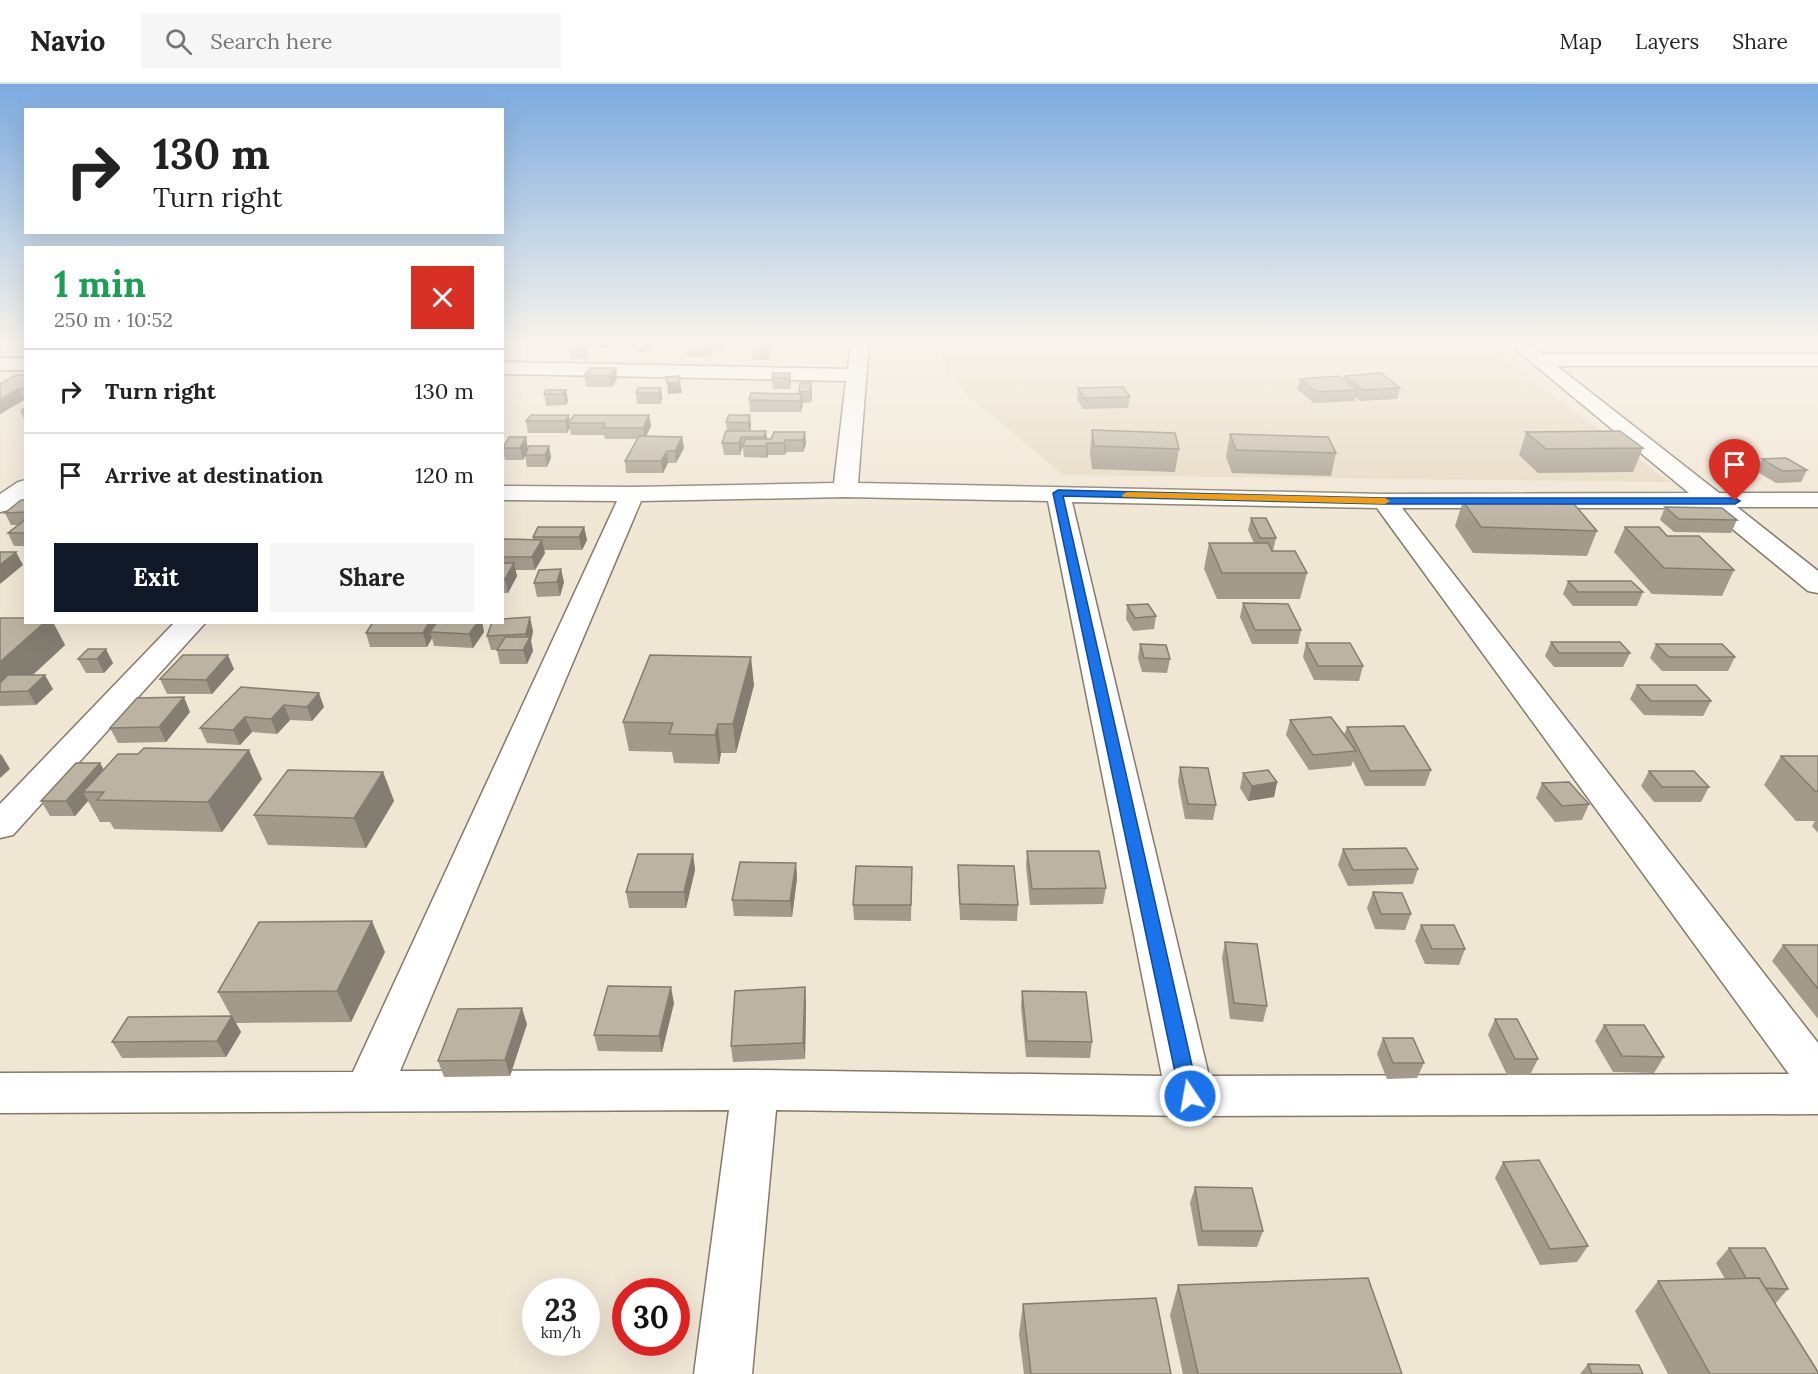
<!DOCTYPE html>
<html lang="en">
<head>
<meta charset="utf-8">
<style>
	:root { --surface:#fff; --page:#f6f6f6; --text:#222; --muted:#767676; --line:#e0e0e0; --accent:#111827 }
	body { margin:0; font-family:Lora,serif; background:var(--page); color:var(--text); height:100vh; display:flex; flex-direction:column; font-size:22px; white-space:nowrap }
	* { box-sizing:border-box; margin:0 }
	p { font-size:20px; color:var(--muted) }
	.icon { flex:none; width:33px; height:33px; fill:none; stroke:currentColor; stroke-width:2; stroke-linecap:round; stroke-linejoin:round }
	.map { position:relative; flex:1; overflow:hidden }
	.details { position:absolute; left:24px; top:162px; width:480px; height:378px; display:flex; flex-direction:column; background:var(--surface); border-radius:0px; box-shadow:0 6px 24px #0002 }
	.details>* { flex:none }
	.guide { position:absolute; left:24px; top:24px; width:480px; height:126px; border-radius:0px; box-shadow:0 6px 24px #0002; background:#fff; color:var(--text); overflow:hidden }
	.speed { position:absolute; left:522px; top:1194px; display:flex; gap:12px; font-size:30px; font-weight:700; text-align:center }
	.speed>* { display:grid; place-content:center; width:78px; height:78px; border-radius:50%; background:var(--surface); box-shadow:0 6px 24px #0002; line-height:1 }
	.speed small { font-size:15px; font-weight:400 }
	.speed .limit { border:9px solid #d22; background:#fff; color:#111 }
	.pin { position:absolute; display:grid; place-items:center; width:51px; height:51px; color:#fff; margin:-62px -26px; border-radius:50% 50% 50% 0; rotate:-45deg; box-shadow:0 0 6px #0007 }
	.pin .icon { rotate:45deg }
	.me { position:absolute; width:66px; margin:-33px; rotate:348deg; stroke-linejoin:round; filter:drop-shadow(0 0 4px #0008) }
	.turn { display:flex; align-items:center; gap:21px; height:126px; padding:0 30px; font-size:27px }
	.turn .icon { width:78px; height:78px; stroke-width:2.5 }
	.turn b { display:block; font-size:42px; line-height:51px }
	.round { display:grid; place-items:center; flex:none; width:63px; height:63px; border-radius:0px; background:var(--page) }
	.head { display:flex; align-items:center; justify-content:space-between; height:102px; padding:0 30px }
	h1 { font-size:36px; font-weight:700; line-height:45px; color:#1e9e55 }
	.cta { display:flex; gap:12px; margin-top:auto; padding:12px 30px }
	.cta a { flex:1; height:69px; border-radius:0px; background:var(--accent); color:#fff; font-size:24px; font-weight:700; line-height:69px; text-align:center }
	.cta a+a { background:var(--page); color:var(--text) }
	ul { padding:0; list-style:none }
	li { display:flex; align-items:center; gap:18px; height:84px; padding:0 30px; border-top:2px solid var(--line) }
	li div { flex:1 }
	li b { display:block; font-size:22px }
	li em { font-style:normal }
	header { display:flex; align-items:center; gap:36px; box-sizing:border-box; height:84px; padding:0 30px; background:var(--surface); border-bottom:2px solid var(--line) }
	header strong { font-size:28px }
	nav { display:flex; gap:33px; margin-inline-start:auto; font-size:21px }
	.search { width:420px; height:54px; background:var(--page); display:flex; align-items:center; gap:15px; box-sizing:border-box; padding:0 21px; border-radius:0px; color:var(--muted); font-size:22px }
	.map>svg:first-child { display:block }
	.built { fill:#e7d9c2 }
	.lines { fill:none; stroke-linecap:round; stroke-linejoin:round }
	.street-casing { stroke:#847a6a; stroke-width:3 }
	.street { fill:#fff; fill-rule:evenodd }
	.wall { fill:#a39a8b }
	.shaded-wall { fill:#847d71 }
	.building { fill:#bdb3a2; stroke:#847d71; stroke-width:1.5 }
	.route { fill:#1a73e8; stroke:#114b97; stroke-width:1.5 }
	.slow { fill:#f59e0b }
</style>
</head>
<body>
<header>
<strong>Navio</strong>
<div class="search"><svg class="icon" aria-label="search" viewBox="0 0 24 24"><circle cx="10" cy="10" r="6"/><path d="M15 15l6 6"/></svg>Search here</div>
<nav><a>Map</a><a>Layers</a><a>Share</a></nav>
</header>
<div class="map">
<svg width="1818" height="1290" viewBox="0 0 1818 1290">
	<rect width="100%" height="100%" fill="#f0e6d4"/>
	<path class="built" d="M932,258H1480L1670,398L1063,391L964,308Z"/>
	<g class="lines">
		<g class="street-casing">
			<g id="street">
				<path d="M851,258H869L858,399L1384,410L1689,409L1507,258H1527L1543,270H1818V282H1557L1719,409H1818V423H1737L1818,487V509L1808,507L1707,424H1402L1818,959V1030L1190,1032L776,1026L752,1290H694L729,1026L0,1029V989L353,988L617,417L502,416V402L632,403L834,399L846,297L502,290V278L848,285ZM845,413L1048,417L1162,992L755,986L400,987L641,417ZM1072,418L1377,424L1789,990L1209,992Z"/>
				<rect x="0" y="274" width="26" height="12"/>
				<path d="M26,396V414L9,426L0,428V410L18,398Z"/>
				<path d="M175,538H206L13,751L0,754V720Z"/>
			</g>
		</g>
		<use href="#street" class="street"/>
	</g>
	<g class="wall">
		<path d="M515,258H548L546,260H515Z"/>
		<path d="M551,258H586L584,261L589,271L586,275H571L569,265L570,264L552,263Z"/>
		<path d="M631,258H651L652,265L639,268L632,264Z"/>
		<path d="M688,258H723L724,261L722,267H711L710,273H687L686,263Z"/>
		<path d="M752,265H771L768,276H753Z"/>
		<path d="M616,284L617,295L612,303H586L584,292Z"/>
		<path d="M790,289L791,300L790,305H773L772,294Z"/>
		<path d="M26,291V316H24L0,330V300Z"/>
		<path d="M1345,292L1400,304L1397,315L1360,317L1356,313L1355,317L1314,319L1297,305L1300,295H1344Z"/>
		<path d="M800,299H811L812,310L811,319H802L801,328H750L749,316L799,310Z"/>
		<path d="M661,304L662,315L660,320H637L636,309Z"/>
		<path d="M1078,304L1130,313L1128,324L1083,325L1077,315Z"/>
		<path d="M566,306L568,317L566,321L546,322L544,310Z"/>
		<path d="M26,322V338H25L20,326Z"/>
		<path d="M649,331L651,342L646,352L682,353L684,364L676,379H668L663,389H626L625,377L637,355H605L604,351H571L570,344L567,349H528L526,337H570Z"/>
		<path d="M750,331L751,343L750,347H766L767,355H771L805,348L806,360L803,368H786L785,371H768L767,374L744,373L743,364H742L740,371H724L722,359L727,347L726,338Z"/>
		<path d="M1092,346L1179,365L1175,388L1092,385L1090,369Z"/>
		<path d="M1526,348L1643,364L1633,388L1538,389L1519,371Z"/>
		<path d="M1230,350L1336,369L1331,392L1232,389L1226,373Z"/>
		<path d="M502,362L503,364H528L549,362L551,374L547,383H527L525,372L523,376H505L503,367L502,368Z"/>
		<path d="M1762,375L1807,386L1801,398L1776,399L1756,387Z"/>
		<path d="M26,416V462H14L8,449L18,441H11L5,429Z"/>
		<path d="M1463,417L1597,447L1587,472L1473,469L1455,442Z"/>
		<path d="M1665,423L1737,436L1731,449L1674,448L1660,436Z"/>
		<path d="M1251,434L1276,454L1273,467L1307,489L1300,515H1217L1204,485L1209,459H1254L1248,446Z"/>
		<path d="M584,443L587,456L582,466H544L545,469L535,486H515L517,492L508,509H502V458L533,456V453Z"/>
		<path d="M1625,443L1667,452L1734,486L1722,512L1652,510L1614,468Z"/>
		<path d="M1568,497L1643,508L1637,522H1573L1563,510Z"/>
		<path d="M564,498L560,512L537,513L534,499Z"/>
		<path d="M1243,519L1301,546L1298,560H1252L1240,533Z"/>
		<path d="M1127,521L1156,532L1154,545L1133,547L1126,535Z"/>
		<path d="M0,534L26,538H86L53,539L65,561L33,591L53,605L36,621L0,622Z"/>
		<path d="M373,538H482L484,548L473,564L434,562L432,554L427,563H370L366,549Z"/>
		<path d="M533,547L531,557L533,567L527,580H500L497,566H491L487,552Z"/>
		<path d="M1551,558L1630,569L1623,583H1554L1545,572Z"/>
		<path d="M1306,559L1363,582L1359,597L1314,596L1303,573Z"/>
		<path d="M1140,560L1170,575L1167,589L1142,588L1138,574Z"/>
		<path d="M1656,560L1735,573L1728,587H1662L1650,574Z"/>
		<path d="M88,565L113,579L104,589H86L78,575Z"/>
		<path d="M234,585L212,610H167L160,595Z"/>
		<path d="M754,601L736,669H721L719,680L674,679L672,668L629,667L623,638Z"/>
		<path d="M1637,601L1711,617L1703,632L1644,631L1630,615Z"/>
		<path d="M241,603L324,623L312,637L290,636L277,650L252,648L240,661L207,659L200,644Z"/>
		<path d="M190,628L166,658L118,659L110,644Z"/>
		<path d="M1290,636L1344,651L1347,643L1431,686L1425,702H1365L1353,677L1351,682L1309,686L1286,651Z"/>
		<path d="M1781,672H1818V749L1812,742L1815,737H1796L1764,701Z"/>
		<path d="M100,679L104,686L262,695L222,748L114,745L110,738H100L88,717L75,732H50L41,717Z"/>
		<path d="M1180,683L1216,721L1213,736L1185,735L1178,698Z"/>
		<path d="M1649,687L1709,703L1701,718H1654L1641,702Z"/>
		<path d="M383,688L394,717L366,764L268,761L254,731Z"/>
		<path d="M1243,689L1277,698L1274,713L1248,717L1240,704Z"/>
		<path d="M1542,699L1589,720L1582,736L1555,738L1536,714Z"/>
		<path d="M1343,765L1418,785L1413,800L1348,802L1338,781Z"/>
		<path d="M1027,767L1106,804L1103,820L1030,821L1026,782Z"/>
		<path d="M693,770L695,786L686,824H629L626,808Z"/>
		<path d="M796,779L797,794L792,833L734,832L732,816Z"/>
		<path d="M958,781L1018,821L1017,837L960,836L958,797Z"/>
		<path d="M912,783L911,837L854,836L853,821Z"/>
		<path d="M1373,808L1411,830L1405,846L1375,845L1367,824Z"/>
		<path d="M1421,841L1465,865L1459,881L1425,880L1415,857Z"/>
		<path d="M1225,858L1267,922L1263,938L1230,935L1222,874Z"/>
		<path d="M1783,861H1818V935L1772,877Z"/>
		<path d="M385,868L351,938L236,939L241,948L226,973L122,974L112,958L231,932L218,908Z"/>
		<path d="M805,903L806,919L805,975L733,978L731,962Z"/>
		<path d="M1022,907L1092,958L1090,974L1026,973L1021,923Z"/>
		<path d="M674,919L662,968L598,967L594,951Z"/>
		<path d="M1495,935L1538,975L1530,991H1507L1488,951Z"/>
		<path d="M527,940L510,992L444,993L438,977Z"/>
		<path d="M1604,941L1664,973L1654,989L1613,988L1595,957Z"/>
		<path d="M1383,954L1424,979L1417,994L1387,995L1377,970Z"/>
		<path d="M1503,1078L1588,1162L1577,1178L1540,1181L1495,1094Z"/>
		<path d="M1195,1103L1263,1147L1257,1163L1198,1162L1190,1119Z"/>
		<path d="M1729,1164L1788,1205L1775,1220L1818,1290H1668L1635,1227L1658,1197L1725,1195L1716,1179Z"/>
		<path d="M1178,1201L1402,1290H1183L1170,1231Z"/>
		<path d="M1023,1220L1171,1290H1024L1019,1250Z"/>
		<path d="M1588,1280L1643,1290H1580Z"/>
	</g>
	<g class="shaded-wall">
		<path d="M597,258H615V263L598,264Z"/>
		<path d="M637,258H651L652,265L639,268Z"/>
		<path d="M710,258L711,267L710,273L709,262Z"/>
		<path d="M721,258H723L724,261L722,267Z"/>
		<path d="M769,258H771V265L768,276L767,265Z"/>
		<path d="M587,261L589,271L586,275L585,265Z"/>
		<path d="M616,284L617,295L612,303L610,292Z"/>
		<path d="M790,289L791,300L790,305L789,294Z"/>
		<path d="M680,298L682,309L668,310L667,299Z"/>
		<path d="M811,299L812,310L811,319L810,308Z"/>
		<path d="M661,304L662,315L660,320L659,309Z"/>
		<path d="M18,305L24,316L0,330V316Z"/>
		<path d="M566,306L568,317L566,321L563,310Z"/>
		<path d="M802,310L803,321L801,328L800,317Z"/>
		<path d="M569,331L570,339H569L570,344L567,349L565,337Z"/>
		<path d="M649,331L651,342L645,355L643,344Z"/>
		<path d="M750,331L751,343L749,350L748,339Z"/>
		<path d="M766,347L768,371L767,374L764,353Z"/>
		<path d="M805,348L806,360L803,368V356Z"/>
		<path d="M526,353L528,365L523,376L520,364Z"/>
		<path d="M682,353L684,364L676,379L675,367Z"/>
		<path d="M741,353L742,364L740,371L739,359Z"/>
		<path d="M785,356L786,368L785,371L784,359Z"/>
		<path d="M549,362L551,374L547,383L545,371Z"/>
		<path d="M667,367L668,379L663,389L661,377Z"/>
		<path d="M584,443L587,456L582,466L579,453Z"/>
		<path d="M542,456L545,469L535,486L532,473Z"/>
		<path d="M16,468L23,481L0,500V481Z"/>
		<path d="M514,479L517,492L508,509L505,495Z"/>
		<path d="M561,485L564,498L560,512L557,498Z"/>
		<path d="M530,533L533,547L531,557L533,567L527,580L523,566L528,557L526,550Z"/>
		<path d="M45,538H53L65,561L15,607L0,602V578Z"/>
		<path d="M429,538H439L430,548L432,554L427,563L423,549Z"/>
		<path d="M478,538H482L484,548L473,564L469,550Z"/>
		<path d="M106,565L113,579L104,589L97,575Z"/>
		<path d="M228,571L234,585L212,610L206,596Z"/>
		<path d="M751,573L754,601L736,669L733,640Z"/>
		<path d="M45,591L53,605L36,621L28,607Z"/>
		<path d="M319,609L324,623L312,637L307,623Z"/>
		<path d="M184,613L190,628L166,658L159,643Z"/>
		<path d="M284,621L290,636L277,650L271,635Z"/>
		<path d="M245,633L252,648L240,661L233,646Z"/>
		<path d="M718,640L721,669L719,680L715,651Z"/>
		<path d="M249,666L262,695L222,748L208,718Z"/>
		<path d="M1,670L10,685L0,694V671Z"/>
		<path d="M100,679L108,694L83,708L88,717L75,732L66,717Z"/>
		<path d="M383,688L394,717L366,764L354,734Z"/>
		<path d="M1277,698L1274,713L1248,717L1252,702Z"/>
		<path d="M693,770L695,786L686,824L684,808Z"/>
		<path d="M796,779L797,794L792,833L790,817Z"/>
		<path d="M372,837L385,868L351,938L337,907Z"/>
		<path d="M671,903L674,919L662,968L659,952Z"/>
		<path d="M805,903L806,919L805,975L803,959Z"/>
		<path d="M522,924L527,940L510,992L505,976Z"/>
		<path d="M232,932L241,948L226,973L217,957Z"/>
	</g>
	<g class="building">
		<path d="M688,258H710L709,262L686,263Z"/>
		<path d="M755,258H769L767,265H752Z"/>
		<path d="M572,261H587L585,265H569Z"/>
		<path d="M590,284H616L610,292H584Z"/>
		<path d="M773,289H790L789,294H772Z"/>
		<path d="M1381,289L1400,304L1363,306L1345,292Z"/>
		<path d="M16,291H26V305H18L0,316V300Z"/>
		<path d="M679,292L680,298L667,299L666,293Z"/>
		<path d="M1339,292L1357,306L1316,308L1300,295Z"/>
		<path d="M800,299H811L810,308H799Z"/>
		<path d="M1123,303L1130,313L1084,314L1078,304Z"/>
		<path d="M638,304H661L659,309H636Z"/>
		<path d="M546,306H566L563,310H544Z"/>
		<path d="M751,309L802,310L800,317L749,316Z"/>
		<path d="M531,331H569L565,337H526Z"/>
		<path d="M574,331H649L643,344H603L605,339H569Z"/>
		<path d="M729,331H750L748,339L726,338Z"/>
		<path d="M1092,346L1175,349L1179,365L1094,362Z"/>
		<path d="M726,347H766L764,353H741L739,359H722Z"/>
		<path d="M1620,347L1643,364L1546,365L1526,348Z"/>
		<path d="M774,348H805L803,356H785L784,359H767L766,362H743L745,355H771Z"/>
		<path d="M1230,350L1328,353L1336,369L1236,366Z"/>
		<path d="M639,352L682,353L675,367H667L661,377H625Z"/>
		<path d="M509,353H526L520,364H503Z"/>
		<path d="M529,362H549L545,371H525Z"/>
		<path d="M1786,374L1807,386L1782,387L1762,375Z"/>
		<path d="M21,416H26V428L5,429Z"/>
		<path d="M1463,417L1574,420L1597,447L1481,443Z"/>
		<path d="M1665,423L1722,424L1737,436L1679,435Z"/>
		<path d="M1251,434H1266L1276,454H1260Z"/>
		<path d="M26,435V449H8Z"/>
		<path d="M538,443H584L579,453H533Z"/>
		<path d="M1625,443H1659L1667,452H1699L1734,486L1664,484Z"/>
		<path d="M504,455L542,456L532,473H502V458Z"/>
		<path d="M1209,459H1268L1272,467H1295L1307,489H1222Z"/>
		<path d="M0,468H16L0,481Z"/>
		<path d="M502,479H514L505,495H502Z"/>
		<path d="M561,485L557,498L534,499L539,486Z"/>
		<path d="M1568,497H1631L1643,508H1578Z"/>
		<path d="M1243,519L1288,520L1301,546H1255Z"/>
		<path d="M1148,520L1156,532L1135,534L1127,521Z"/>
		<path d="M530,533L526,550L487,552L492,538H502V535Z"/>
		<path d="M0,534H26V538H45L0,578Z"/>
		<path d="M373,538H429L423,549H366Z"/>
		<path d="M437,538H478L469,550L430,548Z"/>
		<path d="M505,553H530L523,566H497Z"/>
		<path d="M1551,558H1620L1630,569H1559Z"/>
		<path d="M1306,559H1350L1363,582H1318Z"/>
		<path d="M1140,560L1166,561L1170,575L1144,574Z"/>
		<path d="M1656,560H1722L1735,573H1669Z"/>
		<path d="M88,565H106L97,575H78Z"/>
		<path d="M183,571H228L206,596L160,595Z"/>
		<path d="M650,571L751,573L733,640H718L715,651L669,650L673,639L623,638Z"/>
		<path d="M8,591H45L28,607L0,608V599Z"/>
		<path d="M1637,601H1696L1711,617H1651Z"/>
		<path d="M241,603L319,609L307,623L284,621L271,635L245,633L233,646L200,644Z"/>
		<path d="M184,613L159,643L110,644L137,614Z"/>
		<path d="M1331,633L1356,667L1313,671L1290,636Z"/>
		<path d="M1404,642L1431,686L1370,687L1347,643Z"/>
		<path d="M144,664L249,666L208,718L97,716L104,708H83L118,670H138Z"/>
		<path d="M1781,672H1818V707H1815Z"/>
		<path d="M76,679H100L66,717H41Z"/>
		<path d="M1180,683L1208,684L1216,721L1188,720Z"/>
		<path d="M288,686L383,688L354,734L254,731Z"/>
		<path d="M1268,686L1277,698L1252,702L1243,689Z"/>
		<path d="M1649,687H1694L1709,703H1662Z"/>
		<path d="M1569,698L1589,720L1562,722L1542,699Z"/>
		<path d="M1406,764L1418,785L1353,786L1343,765Z"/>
		<path d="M1027,767H1099L1106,804L1032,805Z"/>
		<path d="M638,770H693L684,808H626Z"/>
		<path d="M740,778L796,779L790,817L732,816Z"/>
		<path d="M958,781L1014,782L1018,821L960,820Z"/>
		<path d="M856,782L912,783L911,821H853Z"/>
		<path d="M1373,808L1402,809L1411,830H1381Z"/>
		<path d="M372,837L337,907L218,908L259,838Z"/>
		<path d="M1421,841H1454L1465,865H1432Z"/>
		<path d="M1225,858L1257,860L1267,922L1234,919Z"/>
		<path d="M1783,861H1818V905Z"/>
		<path d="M608,902L671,903L659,952L594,951Z"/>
		<path d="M805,903L803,959L731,962L735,907Z"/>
		<path d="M1022,907L1086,908L1092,958L1027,957Z"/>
		<path d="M522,924L505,976L438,977L458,925Z"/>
		<path d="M232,932L217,957L112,958L128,933Z"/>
		<path d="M1495,935H1517L1538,975H1515Z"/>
		<path d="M1604,941H1644L1664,973L1622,972Z"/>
		<path d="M1383,954H1413L1424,979H1393Z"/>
		<path d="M1539,1076L1588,1162L1550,1165L1503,1078Z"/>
		<path d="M1195,1103L1252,1104L1263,1147H1202Z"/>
		<path d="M1729,1164H1765L1788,1205L1765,1204L1759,1194H1746Z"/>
		<path d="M1368,1194L1402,1290H1198L1178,1201Z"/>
		<path d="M1759,1194L1818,1288V1290H1710L1658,1197Z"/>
		<path d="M1156,1214L1171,1290H1031L1023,1220Z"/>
		<path d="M1588,1280L1639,1281L1643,1290H1592Z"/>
	</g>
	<linearGradient id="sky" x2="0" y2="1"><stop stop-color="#7caae0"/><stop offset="0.59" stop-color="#f8f4ec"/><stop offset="1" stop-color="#f8f4ec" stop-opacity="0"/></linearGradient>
	<rect width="1818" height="439" fill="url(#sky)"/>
	<path class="route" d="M1058,406L1384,414H1735L1740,417L1735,420H1384L1063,412L1199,1012L1196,1017L1190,1020L1183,1017L1180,1012L1053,409Z"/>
	<path class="slow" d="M1127,408L1385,414L1390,417L1385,420L1123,413L1122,411Z"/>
</svg>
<div class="speed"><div>23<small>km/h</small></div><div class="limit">30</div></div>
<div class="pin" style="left:1735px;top:417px;background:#d93025"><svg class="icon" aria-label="arrive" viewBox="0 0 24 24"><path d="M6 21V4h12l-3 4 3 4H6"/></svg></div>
<svg class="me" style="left:1190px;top:1012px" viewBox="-20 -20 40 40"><circle r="17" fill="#1a73e8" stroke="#fff" stroke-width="3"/><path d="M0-11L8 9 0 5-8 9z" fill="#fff"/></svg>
<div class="guide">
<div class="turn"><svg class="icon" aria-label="right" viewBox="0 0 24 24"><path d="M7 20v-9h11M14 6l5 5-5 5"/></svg><div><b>130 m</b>Turn right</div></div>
</div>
<section class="details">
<div class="head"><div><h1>1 min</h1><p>250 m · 10:52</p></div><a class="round" style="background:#d93025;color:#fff"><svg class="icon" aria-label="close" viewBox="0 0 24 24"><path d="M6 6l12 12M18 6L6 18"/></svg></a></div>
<ul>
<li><svg class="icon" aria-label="right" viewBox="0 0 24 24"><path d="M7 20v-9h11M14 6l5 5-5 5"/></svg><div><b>Turn right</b></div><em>130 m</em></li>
<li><svg class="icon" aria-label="arrive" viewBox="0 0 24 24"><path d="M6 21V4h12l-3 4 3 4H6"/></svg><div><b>Arrive at destination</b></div><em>120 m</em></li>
</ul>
<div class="cta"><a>Exit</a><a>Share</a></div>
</section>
</div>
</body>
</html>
